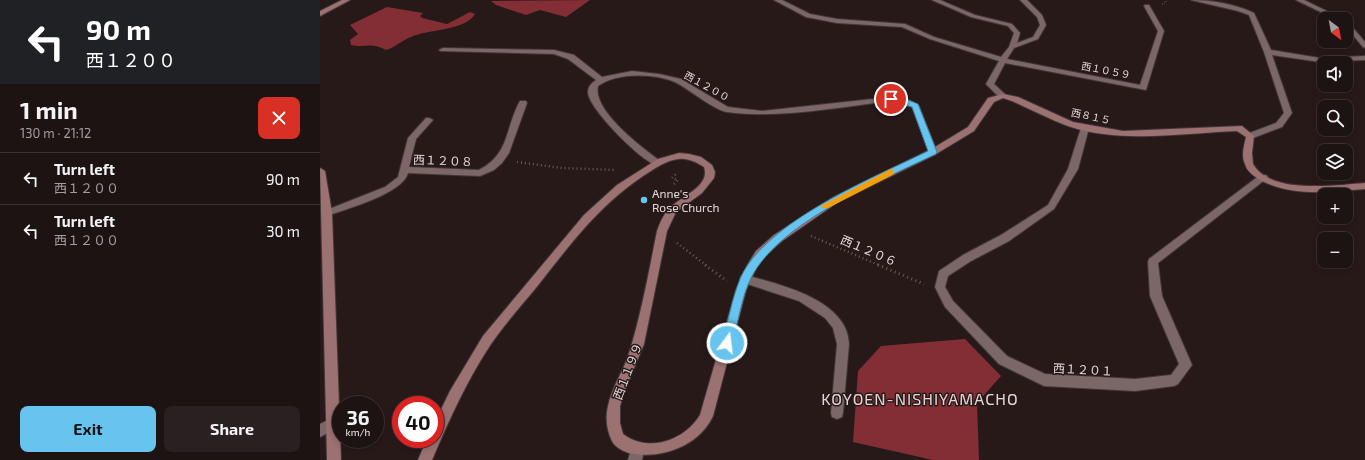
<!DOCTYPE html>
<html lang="en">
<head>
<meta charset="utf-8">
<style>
	:root { --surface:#1e1313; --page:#2b2021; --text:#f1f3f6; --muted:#a19ea0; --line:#3c3233; --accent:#66c4ef }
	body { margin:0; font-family:"Exo 2","Noto Sans JP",sans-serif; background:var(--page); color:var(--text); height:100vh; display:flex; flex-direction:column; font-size:15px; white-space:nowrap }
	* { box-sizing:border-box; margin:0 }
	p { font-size:13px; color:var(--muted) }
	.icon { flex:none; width:22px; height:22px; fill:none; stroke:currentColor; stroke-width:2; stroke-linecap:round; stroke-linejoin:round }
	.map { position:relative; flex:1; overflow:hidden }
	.panel { display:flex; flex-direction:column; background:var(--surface); width:320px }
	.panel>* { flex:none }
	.hud { background:#202124; color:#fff; overflow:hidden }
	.needle { width:26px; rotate:148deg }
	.controls { position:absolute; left:997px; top:12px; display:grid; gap:8px }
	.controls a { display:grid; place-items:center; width:36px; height:36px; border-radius:8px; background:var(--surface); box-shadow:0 2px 6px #0003,0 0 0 1px var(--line); font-size:20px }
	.speed { position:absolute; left:12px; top:396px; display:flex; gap:8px; font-size:20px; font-weight:700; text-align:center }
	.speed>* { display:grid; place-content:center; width:52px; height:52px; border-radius:50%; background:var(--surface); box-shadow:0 2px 6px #0003,0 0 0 1px var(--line); line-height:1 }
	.speed small { font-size:10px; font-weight:400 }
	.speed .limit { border:6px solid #d22; background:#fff; color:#111 }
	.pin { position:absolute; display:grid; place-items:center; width:34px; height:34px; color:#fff; margin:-17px; border:2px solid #fff; border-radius:50%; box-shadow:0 1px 4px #0007 }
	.me { position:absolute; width:44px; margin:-22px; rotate:15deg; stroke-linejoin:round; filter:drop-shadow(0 0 3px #0008) }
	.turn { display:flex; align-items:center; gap:14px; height:84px; padding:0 20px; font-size:18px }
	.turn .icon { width:52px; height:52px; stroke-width:2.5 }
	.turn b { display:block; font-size:28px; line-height:34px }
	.round { display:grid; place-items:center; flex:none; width:42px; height:42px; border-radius:8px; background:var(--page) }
	.head { display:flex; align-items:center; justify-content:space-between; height:68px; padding:0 20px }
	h1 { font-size:24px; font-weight:700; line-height:30px }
	.primary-button { display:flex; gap:8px; margin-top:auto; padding:8px 20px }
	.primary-button a { flex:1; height:46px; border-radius:8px; background:var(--accent); color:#111; font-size:16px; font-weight:700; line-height:46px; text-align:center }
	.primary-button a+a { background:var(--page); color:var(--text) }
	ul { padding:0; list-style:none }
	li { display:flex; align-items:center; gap:12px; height:52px; padding:0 20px; border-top:1px solid var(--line) }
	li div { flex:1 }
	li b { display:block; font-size:15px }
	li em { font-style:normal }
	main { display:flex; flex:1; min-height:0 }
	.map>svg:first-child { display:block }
	.forest { fill:#822e34 }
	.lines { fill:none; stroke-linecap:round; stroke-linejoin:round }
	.street-casing { stroke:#433737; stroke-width:2 }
	.secondary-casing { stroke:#433737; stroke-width:2 }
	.path-far2 { stroke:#685a5a; stroke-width:2; stroke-dasharray:0.5 2; stroke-linecap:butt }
	.path-far1 { stroke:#685a5a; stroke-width:2.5; stroke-dasharray:1 3; stroke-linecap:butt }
	.path { stroke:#685a5a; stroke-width:3; stroke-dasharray:1 3.5; stroke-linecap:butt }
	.street { fill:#7b6767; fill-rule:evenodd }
	.secondary { fill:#9c7172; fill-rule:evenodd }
	.route { fill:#66c4ef; stroke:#427f9b }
	.slow { fill:#f59e0b }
	.poi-dot { fill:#66c4ef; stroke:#281919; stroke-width:1.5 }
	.labels { text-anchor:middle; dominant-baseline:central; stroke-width:3; stroke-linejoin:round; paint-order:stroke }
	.far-street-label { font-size:10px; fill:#e3d7d7; stroke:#281919 }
	.street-label { font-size:12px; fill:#e3d7d7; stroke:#281919 }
	.poi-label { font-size:12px; fill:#e3d7d7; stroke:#281919; text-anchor:start }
	.near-neighbourhood-label { font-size:16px; letter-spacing:1px; fill:#e3d7d7; stroke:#281919 }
</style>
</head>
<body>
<main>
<section class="panel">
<div class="hud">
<div class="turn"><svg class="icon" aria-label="left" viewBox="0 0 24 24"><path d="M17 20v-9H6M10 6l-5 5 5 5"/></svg><div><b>90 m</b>西１２００</div></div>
</div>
<div class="head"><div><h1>1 min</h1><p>130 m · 21:12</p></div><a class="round" style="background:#d93025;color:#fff"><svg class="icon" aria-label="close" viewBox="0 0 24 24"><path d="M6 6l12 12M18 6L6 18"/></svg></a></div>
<ul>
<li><svg class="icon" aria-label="left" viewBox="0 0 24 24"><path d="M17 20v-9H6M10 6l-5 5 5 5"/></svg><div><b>Turn left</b><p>西１２００</p></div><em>90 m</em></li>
<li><svg class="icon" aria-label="left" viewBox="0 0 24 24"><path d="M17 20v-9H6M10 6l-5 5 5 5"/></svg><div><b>Turn left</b><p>西１２００</p></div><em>30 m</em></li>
</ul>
<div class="primary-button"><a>Exit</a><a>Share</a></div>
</section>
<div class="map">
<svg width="1045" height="460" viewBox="0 0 1045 460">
	<rect width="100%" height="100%" fill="#281919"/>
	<g class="forest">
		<path d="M270,0L246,17L220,10L206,15L176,5L171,1Z"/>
		<path d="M67,7L103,13L100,16L102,18L127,24L150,12L155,14C145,31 108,29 91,37C82,40 76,47 66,50C51,42 46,48 31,45L30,40L38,34L30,25Z"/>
		<path d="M645,339L681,376L657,403L659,460H613L533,442L538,371L561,346Z"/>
	</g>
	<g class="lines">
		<g class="street-casing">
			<g id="street">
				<path d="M454,0H462L490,14L517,19L585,24L614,37L681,57L689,47L694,33L688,26L651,17L612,0H620L655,15L692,24L700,33L697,43L713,37L720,25L717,17L700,0H707L722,15L726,25L718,39L694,48L687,59L820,85L838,31L824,6L825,5H829L844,31L826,90L685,63L674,84L687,96L683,98H680L666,84L679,61L610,39L582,27L517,23L486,17Z"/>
				<path d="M871,0C892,0 915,4 934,13L951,50L1000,58L1045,56V60L1000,62L952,55L972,113L962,127L933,138H927V134L956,123L964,113L944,52L929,15L918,11Z"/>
				<path d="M976,0H984L1023,19H1015Z"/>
				<path d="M1026,21L1028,22L1045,42V48L1043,47L1026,27Z"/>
				<path d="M123,48L234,50L254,55L282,77L312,71L339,74L361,79L408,107L442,111L571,97L587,99L599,106L617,152L613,155L610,154L592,107L582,103L571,101C519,107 458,119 407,112C394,110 370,90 357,83C336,73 297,72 278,86C272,110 321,147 339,160L340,162L336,165C321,161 268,108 268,92C268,86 272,83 276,80L248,59L234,54L121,51L119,50Z"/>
				<path d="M200,101H206L207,103L189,153L182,163L174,170L160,176L88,173C83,193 29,208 10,215H4L2,213L4,211L65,187L78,177L88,138L106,118H109L113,120L96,139L89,167L159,170C190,154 185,128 200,101Z"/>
				<path d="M765,125L769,128L758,169L734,209L689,241L651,261L628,276L625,287L633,301L687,356L725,374L815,379L851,375L859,364L830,296L828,262L829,259L940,175H946L948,177L946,179L838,263L842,296L872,365L858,384L854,386L815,391L724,386L720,384L679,364L625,307L615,287L619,271L643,255L681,235L728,205L748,169L761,128Z"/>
				<path d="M425,275C459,284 528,300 529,344L523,413L522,417L517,419L512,417L511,413L517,344L513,328L505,318L479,301L421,282L420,279L421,276Z"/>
				<path d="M14,417L19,419L21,423L19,427L0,437V424Z"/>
				<path d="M317,444L322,446L324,451L322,460H308L312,446Z"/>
			</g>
		</g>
		<g class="secondary-casing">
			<g id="secondary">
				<path d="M22,0H30L0,16V11Z"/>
				<path d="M683,94L698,97L753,122L803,131L922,126L934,136L932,153L933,164C951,195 1016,185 1045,183V189C1010,192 974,197 942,181C935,177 927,172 925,164C921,156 924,146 926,137L917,131C863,133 800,144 748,126C729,119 710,109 692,101L683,98L674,102L654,131L616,154L518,202L462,241L444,257L437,266L426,290L393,416C379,446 341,460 309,453C303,451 295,447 292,441C287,431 285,418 288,406C292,386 305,369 310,350C322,311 329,271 337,231C340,223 343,215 349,209C360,196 391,187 384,167C376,162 368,158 359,159C346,160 334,169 323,176C276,208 250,245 215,289C200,307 184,325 171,344C147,380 129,420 112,460H98L107,439H115V422L130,391L163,336L264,215L297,185L338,159L359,153L369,154L381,157L392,165L395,172L394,178L382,193L356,212L347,231L324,344L305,390L300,406V423L303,434C328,453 364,441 380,415L416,290L428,264L436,251L454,235L512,198L610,150L648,127L668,98Z"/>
				<path d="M0,168L5,171L12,213L21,460H7Z"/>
			</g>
		</g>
		<path class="path-far2" d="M842,4L846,3V0"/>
		<g class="path-far1">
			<path d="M197,162L242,168L296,170"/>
			<path d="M354,184L358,180L352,178L356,174"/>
			<path d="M491,236L561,266"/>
			<path d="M357,243L387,266"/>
		</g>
		<g class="path">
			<path d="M385,265L407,281"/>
			<path d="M558,265L604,284"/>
		</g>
		<use href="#street" class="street"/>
		<use href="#secondary" class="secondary"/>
	</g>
	<path class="route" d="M571,97L586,99L598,104L617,152L616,154C560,181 459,222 431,278C422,295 418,324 412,343L411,346H403L402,343C408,322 412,299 420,279C444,222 555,177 608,151L592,107L568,101V98Z"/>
	<path class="slow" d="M571,169L574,170V174L508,208H502L501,206Z"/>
	<circle class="poi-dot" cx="324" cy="200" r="4"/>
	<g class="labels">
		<g class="far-street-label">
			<text transform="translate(786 70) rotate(11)">西１０５９</text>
			<text transform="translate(387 86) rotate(29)">西１２００</text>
			<text transform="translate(771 116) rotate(12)">西８１５</text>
		</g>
		<g class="street-label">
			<text transform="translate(123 160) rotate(2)">西１２０８</text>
			<text transform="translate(549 250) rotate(23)">西１２０６</text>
			<text transform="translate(763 369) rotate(3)">西１２０１</text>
			<text transform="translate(307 371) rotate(-69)">西１１９９</text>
		</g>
		<g class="poi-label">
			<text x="332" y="193">Anne's<tspan x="332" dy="14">Rose Church</tspan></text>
		</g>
		<g class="near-neighbourhood-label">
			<text x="600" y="398">KOYOEN-NISHIYAMACHO</text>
		</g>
	</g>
</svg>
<div class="controls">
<a><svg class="needle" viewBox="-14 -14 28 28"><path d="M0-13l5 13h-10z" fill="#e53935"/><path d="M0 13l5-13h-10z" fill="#a19ea0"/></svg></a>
<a><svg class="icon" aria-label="sound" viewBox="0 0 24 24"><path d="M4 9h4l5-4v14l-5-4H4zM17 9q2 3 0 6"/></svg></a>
<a><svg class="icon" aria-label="search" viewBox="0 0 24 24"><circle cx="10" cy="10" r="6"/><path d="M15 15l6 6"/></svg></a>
<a><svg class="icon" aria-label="layers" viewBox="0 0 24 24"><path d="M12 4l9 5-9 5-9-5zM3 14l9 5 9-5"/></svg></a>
<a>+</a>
<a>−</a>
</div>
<div class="speed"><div>36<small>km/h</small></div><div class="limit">40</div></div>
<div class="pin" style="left:571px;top:99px;background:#d93025"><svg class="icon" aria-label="arrive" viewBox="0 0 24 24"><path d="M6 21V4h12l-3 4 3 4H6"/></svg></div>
<svg class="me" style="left:407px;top:343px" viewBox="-20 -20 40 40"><circle r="17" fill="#66c4ef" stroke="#fff" stroke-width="3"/><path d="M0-11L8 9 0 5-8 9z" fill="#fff"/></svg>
</div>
</main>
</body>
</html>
